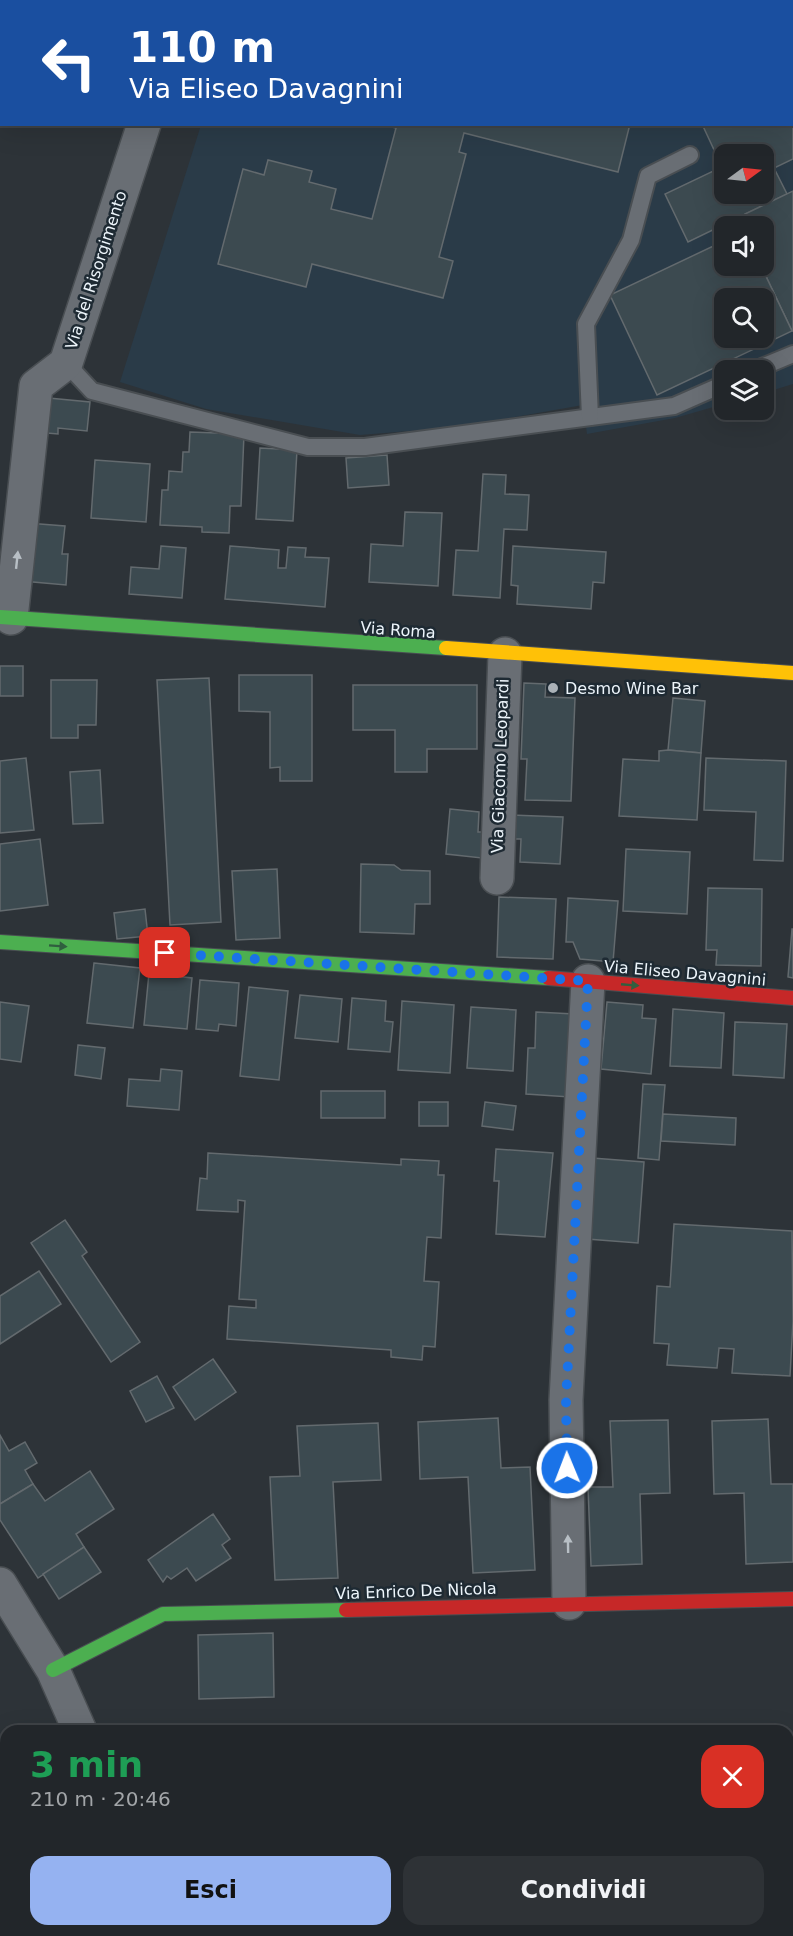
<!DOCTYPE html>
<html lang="it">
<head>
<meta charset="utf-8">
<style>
	:root { --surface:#22262a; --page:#2e3236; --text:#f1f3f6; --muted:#a2a5a8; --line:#3f4347; --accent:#95b2f1 }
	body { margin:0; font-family:"DejaVu Sans",sans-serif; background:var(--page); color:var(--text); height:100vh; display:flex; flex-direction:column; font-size:22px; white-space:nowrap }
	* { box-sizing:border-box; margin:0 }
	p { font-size:20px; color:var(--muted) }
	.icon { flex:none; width:33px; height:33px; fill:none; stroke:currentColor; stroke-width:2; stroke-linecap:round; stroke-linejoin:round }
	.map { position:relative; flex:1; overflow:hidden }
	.drawer { position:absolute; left:0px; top:1725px; width:794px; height:212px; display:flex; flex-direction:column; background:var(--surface); border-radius:18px 18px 0 0; box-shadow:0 6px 24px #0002,0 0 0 2px var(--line) }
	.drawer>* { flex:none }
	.top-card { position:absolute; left:0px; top:0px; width:794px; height:126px; box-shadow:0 6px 24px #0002,0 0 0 2px var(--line); background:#1a4fa0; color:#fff; overflow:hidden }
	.needle { width:39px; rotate:75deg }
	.fabs { position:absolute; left:714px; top:144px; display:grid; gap:12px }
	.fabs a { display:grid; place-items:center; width:60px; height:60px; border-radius:12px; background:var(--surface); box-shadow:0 6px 24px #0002,0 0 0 2px var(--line); font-size:30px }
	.pin { position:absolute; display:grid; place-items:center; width:51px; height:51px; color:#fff; margin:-26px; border-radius:12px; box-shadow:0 3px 9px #0006 }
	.me { position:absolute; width:66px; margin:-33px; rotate:359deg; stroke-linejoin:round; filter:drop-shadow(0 0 4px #0008) }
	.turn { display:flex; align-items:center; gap:21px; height:126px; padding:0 30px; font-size:27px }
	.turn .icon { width:78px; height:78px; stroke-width:2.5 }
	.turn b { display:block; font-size:42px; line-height:51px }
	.round { display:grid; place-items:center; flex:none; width:63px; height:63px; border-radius:18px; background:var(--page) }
	.summary { display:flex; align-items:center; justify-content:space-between; height:102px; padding:0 30px }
	h1 { font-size:36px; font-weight:700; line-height:45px; color:#1e9e55 }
	.cta { display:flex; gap:12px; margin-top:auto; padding:12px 30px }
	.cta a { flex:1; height:69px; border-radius:18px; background:var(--accent); color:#111; font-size:24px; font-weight:700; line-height:69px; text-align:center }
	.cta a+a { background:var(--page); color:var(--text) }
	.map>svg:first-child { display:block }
	.built { fill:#2a3b48; fill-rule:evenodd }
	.green { fill:#3f3d5e }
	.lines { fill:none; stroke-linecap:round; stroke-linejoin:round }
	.canal { stroke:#042223; stroke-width:32 }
	.building { fill:#3c4a50; stroke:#636a6e; stroke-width:1.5; fill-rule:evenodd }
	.lane-casing { stroke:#494e52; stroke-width:20 }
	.street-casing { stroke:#494e52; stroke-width:36 }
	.fast-casing { stroke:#494e52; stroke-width:16 }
	.slow-casing { stroke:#494e52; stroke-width:16 }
	.jam-casing { stroke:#494e52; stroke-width:16 }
	.lane { stroke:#696e74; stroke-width:16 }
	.street { stroke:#696e74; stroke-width:33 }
	.fast { stroke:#4caf50; stroke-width:14 }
	.slow { stroke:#ffc107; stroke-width:14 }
	.jam { stroke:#c62828; stroke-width:14 }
	.oneway { fill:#b8bfc5 }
	.oneway2 { fill:#305f3f }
	.route { stroke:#1a73e8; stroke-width:10; stroke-dasharray:0 18 }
	.poi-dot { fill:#aab1b7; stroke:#1e2a33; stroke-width:2 }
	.labels { text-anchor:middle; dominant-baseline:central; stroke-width:5; stroke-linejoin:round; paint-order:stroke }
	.street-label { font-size:16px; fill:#edf5fb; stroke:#1e2a33 }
	.poi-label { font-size:16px; fill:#edf5fb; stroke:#1e2a33; text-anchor:start }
</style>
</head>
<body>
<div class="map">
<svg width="793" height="1936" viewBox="0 0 793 1936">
	<rect width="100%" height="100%" fill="#2d3338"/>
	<path class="built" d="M217,0H793V384L764,393V370H724V404L675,418L587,434L583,405L459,427L360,435L206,409L120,382L201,125L792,124V2ZM724,154H764V194H724ZM724,226H764V266H724ZM724,298H764V338H724Z"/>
	<path class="green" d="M788,1897L793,1901V1936H748L751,1931L788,1930Z"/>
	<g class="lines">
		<g class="canal">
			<path d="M788,1817L793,1806"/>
			<path d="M735,1936L737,1930"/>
		</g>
	</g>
	<g class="building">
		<path d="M79,0H132L79,2Z"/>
		<path d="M288,0H354L288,2Z"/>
		<path d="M431,0H497L430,2Z"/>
		<path d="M793,50V159L774,168L787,194L688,242L665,194L722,167L702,124H792ZM724,154H764V194H724Z"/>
		<path d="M0,63L2,64V107H0Z"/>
		<path d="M380,124H630L618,172L464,133L459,152L466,154L439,257L453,261L443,298L312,264L306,287L218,264L243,169L264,175L268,160L312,171L309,182L336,189L331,209L372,219L396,128Z"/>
		<path d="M793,191V331H792L761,266H764V226H745V214Z"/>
		<path d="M724,241V266H761L792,331L657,395L610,295ZM724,298H764V338H724Z"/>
		<path d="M38,397L90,402L87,431L58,428V434L35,432Z"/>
		<path d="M190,432L244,434L241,506H230L229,533L202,532V527L160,525L162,490H168L169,471L182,472L183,452H189Z"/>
		<path d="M260,448L297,450L293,521L256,519Z"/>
		<path d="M387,455L389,485L348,488L346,458Z"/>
		<path d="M95,460L150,464L146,522L91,518Z"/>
		<path d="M483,474L506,475L505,494L529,495L527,530L504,529L500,598L453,595L456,550L478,551Z"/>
		<path d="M405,512L442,513L438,586L369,582L371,544L403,546Z"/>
		<path d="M27,523L65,526L62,554H68L66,585L22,581Z"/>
		<path d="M161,546L186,548L182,598L129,594L131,567L159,569Z"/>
		<path d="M230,546L279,550L278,568H286L288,547L306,548L305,557L329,558L325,607L225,599Z"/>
		<path d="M513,546L606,552L604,583L593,582L591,609L517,604L518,586L511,585Z"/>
		<rect x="0" y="666" width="23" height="30"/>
		<path d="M239,675H312V781H280V767L270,768V712L239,711Z"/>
		<path d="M209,678L221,922L170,925L157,680Z"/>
		<path d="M51,680H97L96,725H78V738H51Z"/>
		<path d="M524,683L546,684L545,697L575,698L571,801L525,800L527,759H521Z"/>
		<path d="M353,685H477V749H427V772H395V730H353Z"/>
		<path d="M673,698L705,701L701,753L668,750Z"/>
		<path d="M668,750L701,753L697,820L619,816L623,759L659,761V751Z"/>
		<path d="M26,758L34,830L0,833V761Z"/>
		<path d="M706,758L786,761L783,861L754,860L756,812L704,810Z"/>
		<path d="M100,770L103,823L73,824L70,772Z"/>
		<path d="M450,809L479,812L478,832H484L482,858L446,854Z"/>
		<path d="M511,815L563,817L560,864L520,862L521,839H509Z"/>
		<path d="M40,839L48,905L0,911V844Z"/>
		<path d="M626,849L690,852L687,914L623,911Z"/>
		<path d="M361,864L394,865L401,870L430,871V904H415L414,934L360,932Z"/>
		<path d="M277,869L280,938L236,940L232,871Z"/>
		<path d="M708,888L762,889L761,966L716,965L717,950H706Z"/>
		<path d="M499,897L556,899L553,959L497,957Z"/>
		<path d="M568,898L618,901L613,962L580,959L573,942H566Z"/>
		<path d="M145,909L148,936L117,939L114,913Z"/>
		<path d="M792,929H793V978L788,977Z"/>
		<path d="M94,963L140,968L133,1028L87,1023Z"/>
		<path d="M149,973L192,978L187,1029L144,1025Z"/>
		<path d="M200,980L239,983L236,1026L219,1024L218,1031L196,1029Z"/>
		<path d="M249,987L288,991L279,1080L240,1076Z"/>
		<path d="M300,995L342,999L338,1042L295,1038Z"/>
		<path d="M352,998L386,1001L385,1021L393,1022L390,1052L348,1049Z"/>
		<path d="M402,1001L454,1005L450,1073L398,1070Z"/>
		<path d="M0,1002L29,1006L21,1062L0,1059Z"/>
		<path d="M607,1002L643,1005L642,1018L656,1019L651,1074L601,1069Z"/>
		<path d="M471,1007L516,1010L513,1071L467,1068Z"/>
		<path d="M673,1009L724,1013L721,1068L670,1066Z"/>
		<path d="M536,1012L574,1014L570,1097L526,1094L528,1048H535Z"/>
		<path d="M735,1022L787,1024L784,1078L733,1075Z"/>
		<path d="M78,1045L105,1048L101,1079L75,1075Z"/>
		<path d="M161,1069L182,1071L179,1110L127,1106L129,1079L160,1081Z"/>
		<path d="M643,1084L665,1085L659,1160L638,1158Z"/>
		<rect x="321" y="1091" width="64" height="27"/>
		<rect x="419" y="1102" width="29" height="24"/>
		<path d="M485,1102L516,1106L513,1130L482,1126Z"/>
		<path d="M663,1114L736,1118L735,1145L661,1141Z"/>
		<path d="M496,1149L553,1153L545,1237L496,1234L499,1181H494Z"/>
		<path d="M208,1153L401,1165V1159L439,1161L438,1175H444L441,1238L427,1237L424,1281L439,1282L435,1347L423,1346L422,1360L391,1357V1350L227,1339L229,1306L256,1308V1300L239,1299L245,1201L238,1200V1212L197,1210L200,1178L207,1179Z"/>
		<path d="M592,1158L644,1162L638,1243L587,1239Z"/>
		<path d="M65,1220L87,1252L82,1256L140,1342L111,1362L31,1243Z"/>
		<path d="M674,1224L792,1231L793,1321L790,1376L732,1373L734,1349L719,1348L717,1368L667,1365L669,1344L654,1343L657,1286L670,1287Z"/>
		<path d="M39,1271L61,1304L0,1344V1296Z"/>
		<path d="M213,1359L236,1392L195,1420L173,1387Z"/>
		<path d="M157,1376L174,1408L146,1422L130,1391Z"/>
		<path d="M498,1418L501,1468L530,1467L535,1570L473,1573L468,1477L420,1479L418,1422Z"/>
		<path d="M768,1419L771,1484H793V1562L746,1564L744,1493L714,1494L712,1421Z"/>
		<path d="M668,1420L670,1493L640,1494L642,1564L591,1566L588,1487H613L610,1421Z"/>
		<path d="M378,1423L381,1480L333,1482L338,1578L275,1580L270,1477L300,1476L297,1426Z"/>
		<path d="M0,1435L9,1451L25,1442L37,1463L25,1470L33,1484L0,1504Z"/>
		<path d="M90,1471L114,1509L76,1534L84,1547L38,1578L0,1520V1504L33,1484L45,1501Z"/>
		<path d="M213,1514L230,1539L222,1545L231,1558L196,1581L187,1568L171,1579L167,1576L163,1582L148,1560Z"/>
		<path d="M84,1547L101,1572L59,1599L43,1574Z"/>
		<path d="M273,1633L274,1697L199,1699L198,1635Z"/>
	</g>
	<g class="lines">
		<g class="lane-casing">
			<g id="lane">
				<path d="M66,363L92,391L308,447H365L674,406L724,384"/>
				<path d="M755,370L793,354"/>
				<path d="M590,417L586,324L631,240L648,176L690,155"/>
			</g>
		</g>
		<g class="street-casing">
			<g id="street">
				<path d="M184,2L185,0"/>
				<path d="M0,24H2"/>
				<path d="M11,618L36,386L66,363L144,124"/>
				<path d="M497,878L505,654"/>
				<path d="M0,1584L53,1670L80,1731"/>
				<path d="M569,1603L566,1400L588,981"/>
				<path d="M168,1930L170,1936"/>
			</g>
		</g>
		<g class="fast-casing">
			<g id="fast">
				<path d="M0,617L446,648"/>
				<path d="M0,942L548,978"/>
				<path d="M53,1670L163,1614L346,1610"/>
			</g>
		</g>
		<g class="slow-casing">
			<path id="slow" d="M446,648L793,673"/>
		</g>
		<g class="jam-casing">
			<g id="jam">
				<path d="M548,978L793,998"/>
				<path d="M346,1610L793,1599"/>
			</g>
		</g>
		<use href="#lane" class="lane"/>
		<use href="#street" class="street"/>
		<use href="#fast" class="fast"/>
		<use href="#slow" class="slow"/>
		<use href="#jam" class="jam"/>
	</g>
	<defs><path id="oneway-solid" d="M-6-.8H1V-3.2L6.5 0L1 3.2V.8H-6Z" transform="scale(1.5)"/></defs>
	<g class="oneway">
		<use href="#oneway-solid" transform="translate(17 560) rotate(-84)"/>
		<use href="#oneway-solid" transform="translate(568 1544) rotate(-91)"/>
	</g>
	<g class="oneway2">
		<use href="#oneway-solid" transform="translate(58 946) rotate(4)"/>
		<use href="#oneway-solid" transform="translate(630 985) rotate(5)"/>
	</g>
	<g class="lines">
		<path class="route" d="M165,953L588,981L566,1400L567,1468"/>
	</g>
	<circle class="poi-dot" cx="553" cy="688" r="6"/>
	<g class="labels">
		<g class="street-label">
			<text transform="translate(96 270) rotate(-72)">Via del Risorgimento</text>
			<text transform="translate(398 630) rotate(4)">Via Roma</text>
			<text transform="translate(500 766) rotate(-88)">Via Giacomo Leopardi</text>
			<text transform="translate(685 973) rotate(5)">Via Eliseo Davagnini</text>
			<text transform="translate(416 1591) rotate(-2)">Via Enrico De Nicola</text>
		</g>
		<g class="poi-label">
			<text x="565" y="688">Desmo Wine Bar</text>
		</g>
	</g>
</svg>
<div class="fabs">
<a><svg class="needle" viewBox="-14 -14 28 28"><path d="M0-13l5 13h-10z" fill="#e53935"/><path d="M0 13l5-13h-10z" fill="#a2a5a8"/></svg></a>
<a><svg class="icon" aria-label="sound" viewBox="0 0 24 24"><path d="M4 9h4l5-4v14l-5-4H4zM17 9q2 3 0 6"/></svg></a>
<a><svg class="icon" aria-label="search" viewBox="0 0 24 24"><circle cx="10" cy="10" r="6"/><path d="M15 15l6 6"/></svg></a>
<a><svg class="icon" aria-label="layers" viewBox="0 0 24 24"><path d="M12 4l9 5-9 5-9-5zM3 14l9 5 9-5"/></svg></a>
</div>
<div class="pin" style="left:165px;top:953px;background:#d93025"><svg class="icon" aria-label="arrive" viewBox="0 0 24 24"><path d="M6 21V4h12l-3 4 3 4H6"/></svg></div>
<svg class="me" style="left:567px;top:1468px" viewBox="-20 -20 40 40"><circle r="17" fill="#1a73e8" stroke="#fff" stroke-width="3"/><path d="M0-11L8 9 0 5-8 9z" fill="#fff"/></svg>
<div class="top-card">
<div class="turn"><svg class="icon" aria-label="left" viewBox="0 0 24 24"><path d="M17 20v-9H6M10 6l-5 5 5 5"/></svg><div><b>110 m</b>Via Eliseo Davagnini</div></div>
</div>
<section class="drawer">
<div class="summary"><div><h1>3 min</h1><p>210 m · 20:46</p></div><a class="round" style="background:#d93025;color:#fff"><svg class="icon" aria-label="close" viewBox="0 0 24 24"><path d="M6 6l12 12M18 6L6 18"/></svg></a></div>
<div class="cta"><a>Esci</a><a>Condividi</a></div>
</section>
</div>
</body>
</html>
